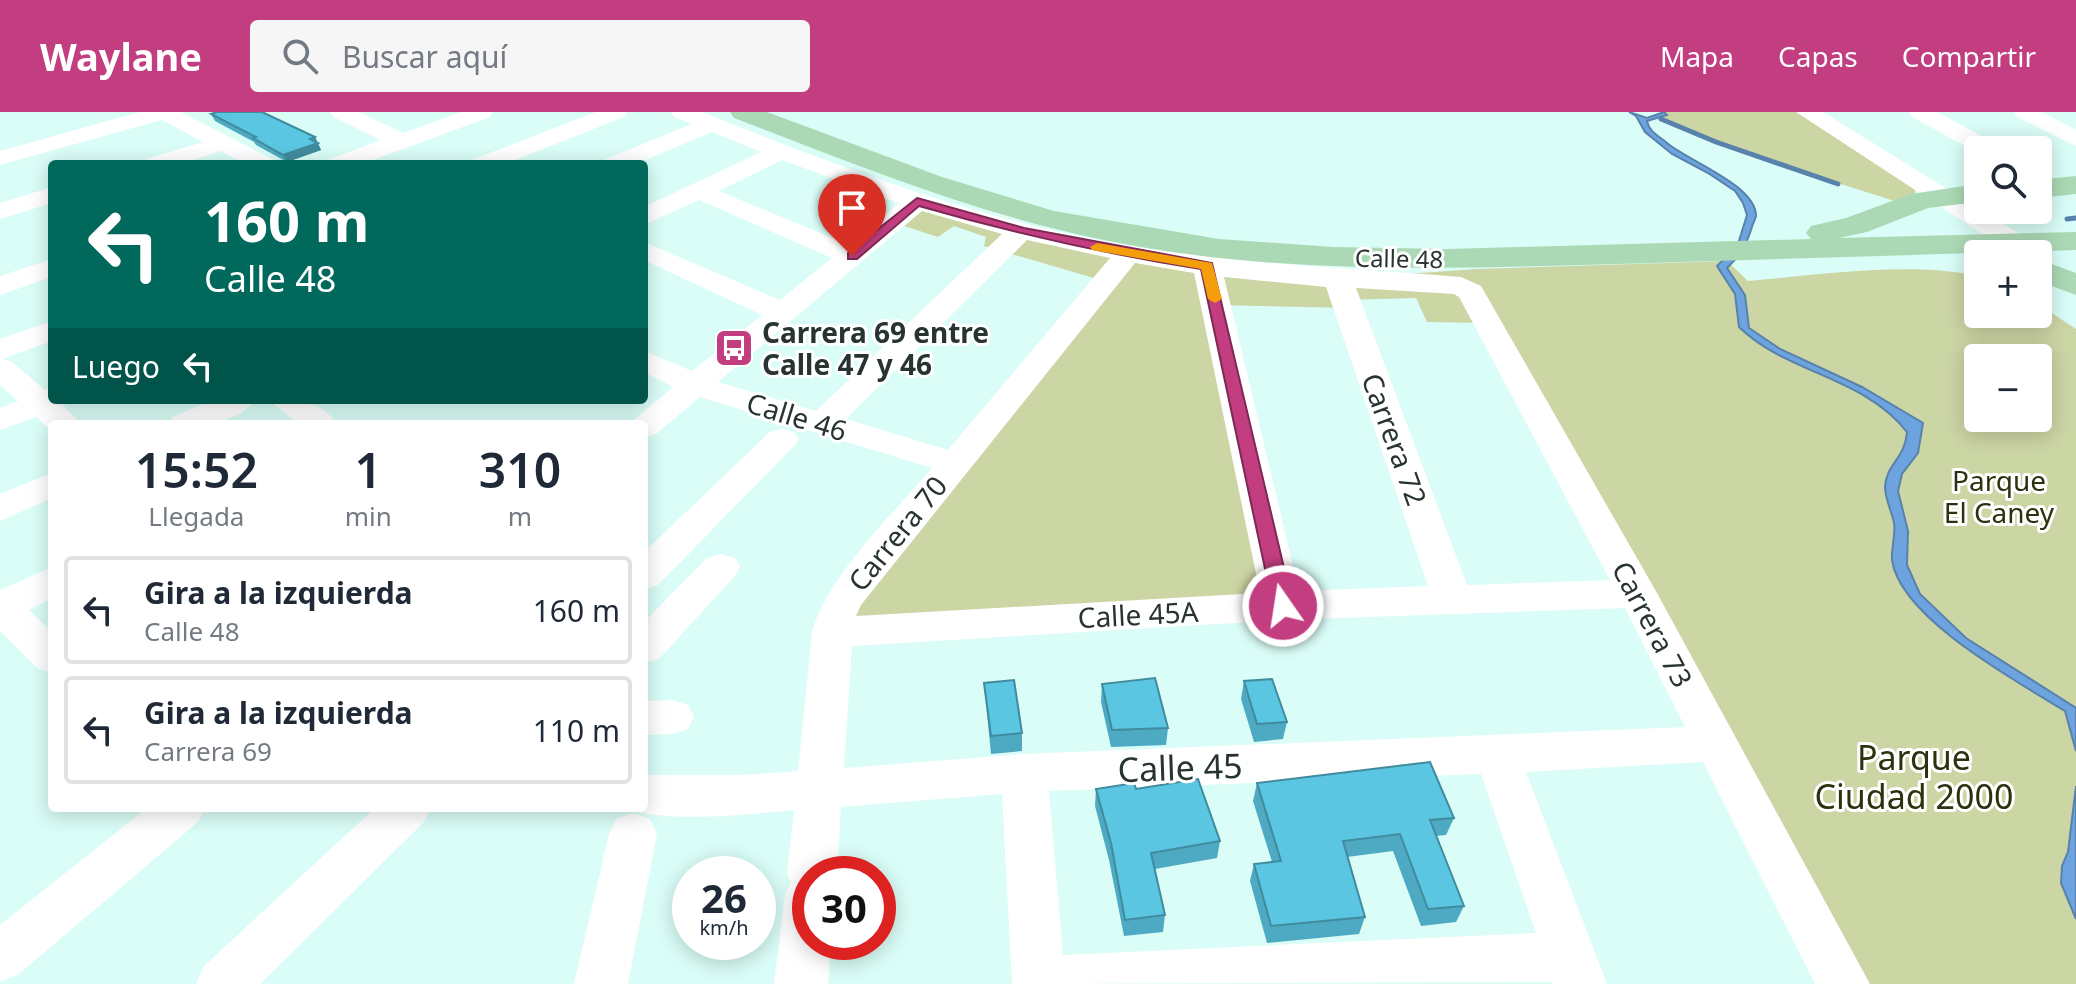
<!DOCTYPE html>
<html lang="es">
<head>
<meta charset="utf-8">
<style>
	:root { --surface:#fff; --page:#f6f6f7; --text:#1f2937; --muted:#747a83; --line:#e0e1e3; --accent:#c23e81 }
	body { margin:0; font-family:"Noto Sans",sans-serif; background:var(--page); color:var(--text); height:100vh; display:flex; flex-direction:column; font-size:30px; white-space:nowrap }
	* { box-sizing:border-box; margin:0 }
	p { font-size:26px; color:var(--muted) }
	.icon { flex:none; width:44px; height:44px; fill:none; stroke:currentColor; stroke-width:2; stroke-linecap:round; stroke-linejoin:round }
	.map { position:relative; flex:1; overflow:hidden }
	.panel { position:absolute; left:48px; top:308px; width:600px; height:392px; display:flex; flex-direction:column; background:var(--surface); border-radius:8px; box-shadow:0 4px 20px #0003 }
	.panel>* { flex:none }
	.top-card { position:absolute; left:48px; top:48px; width:600px; height:244px; border-radius:8px; box-shadow:0 4px 20px #0003; background:#00695c; color:#fff; overflow:hidden }
	.controls { position:absolute; left:1964px; top:24px; display:grid; gap:16px }
	.controls a { display:grid; place-items:center; width:88px; height:88px; border-radius:8px; background:var(--surface); box-shadow:0 4px 20px #0003; font-size:40px }
	.speed { position:absolute; left:672px; top:744px; display:flex; gap:16px; font-size:40px; font-weight:700; text-align:center }
	.speed>* { display:grid; place-content:center; width:104px; height:104px; border-radius:50%; background:var(--surface); box-shadow:0 4px 20px #0003; line-height:1 }
	.speed small { font-size:20px; font-weight:400 }
	.speed .limit { border:12px solid #d22; background:#fff; color:#111 }
	.pin { position:absolute; display:grid; place-items:center; width:68px; height:68px; color:#fff; margin:-82px -34px; border-radius:50% 50% 50% 0; rotate:-45deg; box-shadow:0 0 8px #0007 }
	.pin .icon { rotate:45deg }
	.me { position:absolute; width:88px; margin:-44px; rotate:347deg; stroke-linejoin:round; filter:drop-shadow(0 0 6px #0008) }
	.turn { display:flex; align-items:center; gap:28px; height:168px; padding:0 24px; font-size:36px }
	.turn .icon { width:104px; height:104px; stroke-width:2.5 }
	.turn b { display:block; font-size:56px; line-height:68px }
	.then { display:flex; align-items:center; height:76px; padding:0 24px; background:#0003; gap:16px; font-size:30px }
	.eta { display:flex; justify-content:space-evenly; align-items:center; height:136px; text-align:center }
	.eta b { font-size:48px; font-weight:600; line-height:56px }
	ul { padding:0; list-style:none }
	li { display:flex; align-items:center; gap:24px; height:108px; margin:0 16px 12px; padding:0 8px; border:4px solid var(--line); border-radius:8px }
	li div { flex:1 }
	li b { display:block; font-size:30px }
	li em { font-style:normal }
	header { display:flex; align-items:center; gap:48px; box-sizing:border-box; height:112px; padding:0 40px; background:var(--accent); color:#fff }
	header strong { font-size:38px }
	nav { display:flex; gap:44px; margin-inline-start:auto; font-size:28px }
	.search { width:560px; height:72px; background:var(--page); display:flex; align-items:center; gap:20px; box-sizing:border-box; padding:0 28px; border-radius:8px; color:var(--muted); font-size:30px }
	.map>svg:first-child { display:block }
	.green { fill:#ccd5a4; fill-rule:evenodd }
	.water { fill:#6da4df; stroke:#5882ab; stroke-width:2 }
	.lines { fill:none; stroke-linecap:round; stroke-linejoin:round }
	.stream { stroke:#5882ab; stroke-width:5 }
	.minor { fill:#fff; fill-rule:evenodd }
	.major { fill:#acd9b5; fill-rule:evenodd }
	.wall { fill:#4eaac2 }
	.shaded-wall { fill:#408b9e }
	.building { fill:#5bc6e1; stroke:#408b9e; stroke-width:2 }
	.route { fill:#c23e81; stroke:#7e2854; stroke-width:2 }
	.slow { fill:#f59e0b }
	.labels { text-anchor:middle; dominant-baseline:central; stroke-width:6; stroke-linejoin:round; paint-order:stroke }
	.far-street-label { font-size:24px; fill:#273432; stroke:#fff }
	.poi-label { font-size:28px; font-weight:bold; fill:#273432; stroke:#fff; text-anchor:start }
	.street-label { font-size:28px; fill:#273432; stroke:#fff }
	.park-label { font-size:28px; fill:#2d310e; stroke:#fff }
	.near-park-label { font-size:34px; fill:#2d310e; stroke:#fff }
	.near-street-label { font-size:34px; fill:#273432; stroke:#fff }
</style>
</head>
<body>
<header>
<strong>Waylane</strong>
<div class="search"><svg class="icon" aria-label="search" viewBox="0 0 24 24"><circle cx="10" cy="10" r="6"/><path d="M15 15l6 6"/></svg>Buscar aquí</div>
<nav><a>Mapa</a><a>Capas</a><a>Compartir</a></nav>
</header>
<div class="map">
<svg width="2076" height="872" viewBox="0 0 2076 872">
	<rect width="100%" height="100%" fill="#dafdf7"/>
	<g class="green">
		<path d="M1664,0H1807L1915,73V84L1907,93C1824,67 1741,41 1661,7L1666,3Z"/>
		<path d="M917,90L1021,119L1338,167L1476,157L1727,149L1748,169C1819,163 1909,149 1978,164V202H2038V192L2076,217V872H1843L1488,211L1427,210L1416,186L1346,188L1348,196L1216,193L1283,494L832,520L1104,169L984,134L986,125L954,114L938,125L892,110ZM1978,246H2038V306H1978Z"/>
	</g>
	<g class="water">
		<path d="M1629,0L1647,6L1664,0L1667,3L1647,9C1649,20 1659,24 1667,31C1688,49 1756,73 1756,104C1756,106 1752,113 1752,115C1745,136 1743,140 1727,156L1745,183L1749,216L1780,237L1862,275L1923,311L1918,341L1902,362L1898,379L1908,419L1907,453L1920,482L1966,526L2076,596V639L2065,599C2018,570 1900,506 1892,448C1891,436 1896,423 1894,411C1892,400 1885,387 1885,375C1886,352 1905,347 1907,320C1863,264 1787,262 1739,215L1735,182L1717,154L1738,132L1747,103L1743,91L1735,79L1708,61L1672,42L1645,20L1636,4Z"/>
		<path d="M2076,674V807L2061,771L2062,754L2068,740Z"/>
	</g>
	<g class="lines">
		<g class="stream">
			<path d="M1661,7L1716,30L1838,72"/>
			<path d="M2067,107L2076,106"/>
		</g>
		<g class="minor">
			<path d="M140,0H181L272,47L275,52H245L221,39L180,52H143L146,47L203,30L162,8L0,53V39Z"/>
			<path d="M330,0H359L403,21L461,0H493L490,5L362,52H327L330,47L381,28L333,5Z"/>
			<path d="M596,0H627L624,5L505,52H471L474,47Z"/>
			<path d="M671,0H702C828,50 954,99 1088,126C1212,151 1335,155 1461,165L1481,174L1657,481L1870,872H1815L1703,650L1526,660L1607,872H1553L1552,870L1012,872L1002,682L841,695L837,762H810V830H831L828,872H774L785,783L791,770L787,762L794,698C754,702 661,712 627,696H644V663H742L798,659L812,520C827,464 894,401 932,356L700,285L656,322L644,325V312H629L673,275L644,260V239L692,259L762,203L644,148V130L780,188L832,146L699,88L644,113V95L761,40L712,20L636,52H603L606,47L692,12L674,5ZM782,48L899,91L849,133L719,79ZM922,99L1002,122L816,299L718,270ZM1027,128L1110,146L948,338L846,307ZM1135,151L1194,161L1260,481L856,504L861,493ZM1224,165L1326,175L1428,474L1299,479ZM1356,176L1454,182L1459,185L1610,468L1467,473ZM1625,496L1685,615L1024,642L844,656L852,534L1283,508ZM1481,662L1536,821L1063,843L1049,679Z"/>
			<path d="M1796,0H1823L2042,136L2046,142L2038,149V142H2013Z"/>
			<path d="M1909,0H1937L1998,33L2002,38H1978V41L1912,5Z"/>
			<path d="M2014,0H2042L2076,18V34L2017,5Z"/>
			<path d="M52,75V91L0,107V91Z"/>
			<path d="M52,147V165L0,183V164Z"/>
			<path d="M52,209V229L2,247L11,249L45,278L52,276V288H67L63,293L81,312H52V319L36,305L0,318V296L18,289L0,273V227Z"/>
			<path d="M212,288H255C237,314 196,312 168,312L173,305Z"/>
			<path d="M269,288C296,288 320,287 337,312H298Z"/>
			<path d="M782,317L794,320L799,327L794,334L658,473L644,477V440L770,320Z"/>
			<path d="M52,361V386L0,409V382Z"/>
			<path d="M721,442L735,446L740,455L735,464L659,547L644,551V510L707,446Z"/>
			<path d="M52,455V486L29,498L52,520V561L37,556L0,519V478Z"/>
			<path d="M672,588L688,593L694,605L688,617L672,622L644,623V589Z"/>
			<path d="M147,696H205L198,710L19,862L0,870V813Z"/>
			<path d="M375,696H431L424,710L260,872H196L204,854Z"/>
			<path d="M633,701L650,707L657,722L628,872H574L609,722L616,707Z"/>
		</g>
		<g class="major">
			<path d="M730,0H767L942,65L1054,99L1219,127L1333,135L1447,137L1811,127L1806,121L1811,114L1846,106L1911,82L1978,72V90L1928,96L1867,120L1839,126L2076,120V138C1923,143 1770,147 1617,152C1445,157 1273,163 1104,128C976,102 856,53 734,6Z"/>
			<path d="M2076,64V82L2038,86V68Z"/>
			<path d="M2038,147L2076,161V183L2038,169Z"/>
		</g>
	</g>
	<g class="wall">
		<path d="M211,2L315,25L321,38L287,50L256,33L254,30L215,9Z"/>
		<path d="M1244,569L1287,610L1283,627L1254,630L1241,587Z"/>
		<path d="M984,571L1022,621V639L991,642Z"/>
		<path d="M1102,572L1168,616L1166,633L1111,635L1101,590Z"/>
		<path d="M1257,671L1454,706L1446,723L1436,724L1464,794L1456,810L1421,814L1393,739L1347,745L1365,805L1359,822L1267,831L1250,769L1254,752L1272,750L1253,689Z"/>
		<path d="M1096,677H1136L1220,729L1217,746L1155,757L1165,803L1163,820L1124,824L1109,748L1095,694Z"/>
	</g>
	<path class="shaded-wall" d="M315,25L321,38L287,50L283,43Z"/>
	<g class="building">
		<path d="M217,0H262L315,25L310,27L318,31L283,43L253,26L256,25L211,2Z"/>
		<path d="M1155,566L1168,616L1112,618L1102,572Z"/>
		<path d="M1272,567L1287,610L1257,612L1244,569Z"/>
		<path d="M1014,568L1022,621L991,624L984,571Z"/>
		<path d="M1430,650L1454,706L1430,708L1464,794L1428,797L1400,722L1343,729L1365,805L1271,814L1254,752L1281,749L1257,671Z"/>
		<path d="M1198,667L1220,729L1151,741L1165,803L1125,808L1111,731L1096,677L1134,671L1136,677Z"/>
	</g>
	<path class="route" d="M917,86L1024,116L1212,151L1293,494L1290,498H1276L1273,494L1201,157C1105,142 1013,121 919,94L857,147H848V141Z"/>
	<path class="slow" d="M1097,131L1212,151L1222,187L1215,191L1208,187L1201,157L1092,138L1090,135Z"/>
	<defs>
		<g id="bus-square" transform="scale(2)"><rect x="-9" y="-9" width="18" height="18" rx="4" fill="#c23e81" stroke="#fff"/><path d="M-5-6H5V4H4V6H2V4H-2V6H-4V4H-5ZM-3.5-4V0h7V-4ZM-3.5 1.2v1.5H-2V1.2ZM2 1.2v1.5H3.5V1.2Z" fill="#fff"/></g>
	</defs>
	<g fill-rule="evenodd">
		<use href="#bus-square" x="734" y="236"/>
	</g>
	<g class="labels">
		<g class="far-street-label">
			<text transform="translate(1399 146) rotate(1)">Calle 48</text>
		</g>
		<g class="poi-label">
			<text x="762" y="220">Carrera 69 entre<tspan x="762" dy="32">Calle 47 y 46</tspan></text>
		</g>
		<g class="street-label">
			<text transform="translate(797 304) rotate(17)">Calle 46</text>
			<text transform="translate(1395 327) rotate(70)">Carrera 72</text>
			<text transform="translate(897 421) rotate(-51)">Carrera 70</text>
			<text transform="translate(1138 502) rotate(-3)">Calle 45A</text>
			<text transform="translate(1653 512) rotate(62)">Carrera 73</text>
		</g>
		<g class="park-label">
			<text x="1999" y="368">Parque<tspan x="1999" dy="32">El Caney</tspan></text>
		</g>
		<g class="near-park-label">
			<text x="1914" y="645">Parque<tspan x="1914" dy="39">Ciudad 2000</tspan></text>
		</g>
		<g class="near-street-label">
			<text transform="translate(1180 655) rotate(-2)">Calle 45</text>
		</g>
	</g>
</svg>
<div class="controls">
<a><svg class="icon" aria-label="search" viewBox="0 0 24 24"><circle cx="10" cy="10" r="6"/><path d="M15 15l6 6"/></svg></a>
<a>+</a>
<a>−</a>
</div>
<div class="speed"><div>26<small>km/h</small></div><div class="limit">30</div></div>
<div class="pin" style="left:852px;top:144px;background:#d93025"><svg class="icon" aria-label="arrive" viewBox="0 0 24 24"><path d="M6 21V4h12l-3 4 3 4H6"/></svg></div>
<svg class="me" style="left:1283px;top:494px" viewBox="-20 -20 40 40"><circle r="17" fill="#c23e81" stroke="#fff" stroke-width="3"/><path d="M0-11L8 9 0 5-8 9z" fill="#fff"/></svg>
<div class="top-card">
<div class="turn"><svg class="icon" aria-label="left" viewBox="0 0 24 24"><path d="M17 20v-9H6M10 6l-5 5 5 5"/></svg><div><b>160 m</b>Calle 48</div></div>
<div class="then">Luego<svg class="icon" aria-label="left" viewBox="0 0 24 24"><path d="M17 20v-9H6M10 6l-5 5 5 5"/></svg></div>
</div>
<section class="panel">
<div class="eta">
<div><b>15:52</b><p>Llegada</p></div>
<div><b>1</b><p>min</p></div>
<div><b>310</b><p>m</p></div>
</div>
<ul>
<li><svg class="icon" aria-label="left" viewBox="0 0 24 24"><path d="M17 20v-9H6M10 6l-5 5 5 5"/></svg><div><b>Gira a la izquierda</b><p>Calle 48</p></div><em>160 m</em></li>
<li><svg class="icon" aria-label="left" viewBox="0 0 24 24"><path d="M17 20v-9H6M10 6l-5 5 5 5"/></svg><div><b>Gira a la izquierda</b><p>Carrera 69</p></div><em>110 m</em></li>
</ul>
</section>
</div>
</body>
</html>
